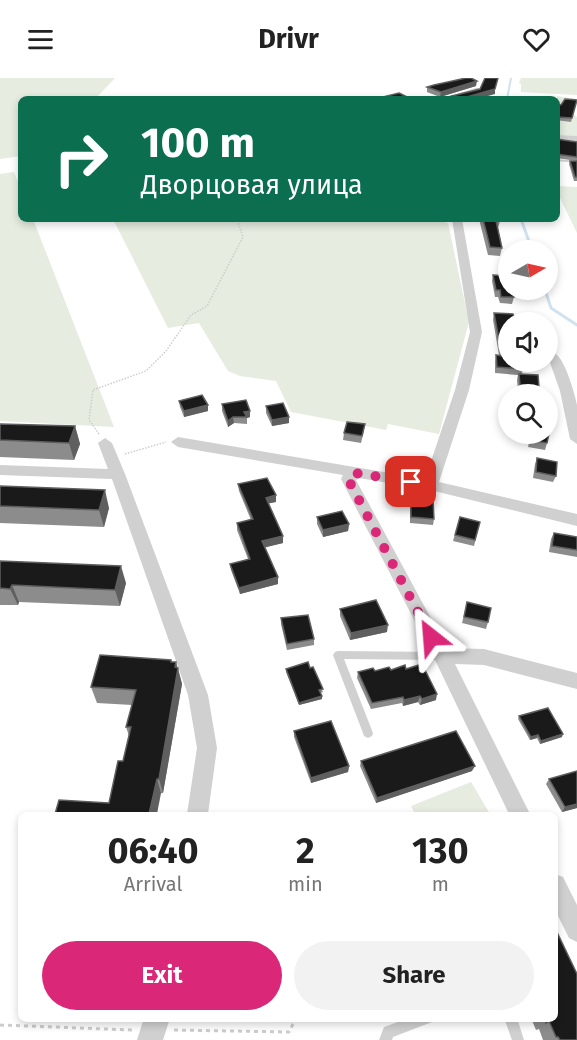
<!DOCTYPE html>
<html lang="en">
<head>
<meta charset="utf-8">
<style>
	:root { --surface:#fff; --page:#f2f2f2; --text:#222; --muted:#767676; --accent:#db2777 }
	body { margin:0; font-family:"Fira Sans",sans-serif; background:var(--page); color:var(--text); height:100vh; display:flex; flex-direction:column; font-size:22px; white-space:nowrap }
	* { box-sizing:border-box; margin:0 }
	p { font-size:20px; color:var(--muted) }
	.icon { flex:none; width:33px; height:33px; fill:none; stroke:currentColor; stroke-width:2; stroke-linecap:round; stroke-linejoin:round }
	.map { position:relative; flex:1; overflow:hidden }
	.panel { position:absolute; left:18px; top:734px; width:540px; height:210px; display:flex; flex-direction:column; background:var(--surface); border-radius:9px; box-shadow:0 3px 9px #0003 }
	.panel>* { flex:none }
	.top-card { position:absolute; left:18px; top:18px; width:542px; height:126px; border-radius:9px; box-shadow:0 3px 9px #0003; background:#0b6e4f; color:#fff; overflow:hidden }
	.needle { width:39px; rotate:81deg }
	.tools { position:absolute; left:498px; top:162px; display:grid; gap:12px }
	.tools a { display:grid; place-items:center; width:60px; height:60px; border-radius:50%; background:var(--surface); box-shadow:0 3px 9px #0003; font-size:30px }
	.pin { position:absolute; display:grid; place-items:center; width:51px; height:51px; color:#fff; margin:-26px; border-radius:12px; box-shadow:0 3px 9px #0006 }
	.me { position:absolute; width:66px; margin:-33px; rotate:332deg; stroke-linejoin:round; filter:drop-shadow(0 0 4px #0008) }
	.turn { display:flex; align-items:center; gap:21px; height:126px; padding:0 24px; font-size:27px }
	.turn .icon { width:78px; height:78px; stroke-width:2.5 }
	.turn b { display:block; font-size:42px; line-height:51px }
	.eta { display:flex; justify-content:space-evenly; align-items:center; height:102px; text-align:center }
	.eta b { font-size:36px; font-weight:700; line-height:42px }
	.cta { display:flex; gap:12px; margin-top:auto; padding:12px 24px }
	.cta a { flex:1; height:69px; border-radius:36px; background:var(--accent); color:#fff; font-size:24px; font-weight:700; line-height:69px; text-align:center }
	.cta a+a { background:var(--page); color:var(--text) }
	header { display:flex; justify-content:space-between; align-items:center; height:78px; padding:0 24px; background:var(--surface); font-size:27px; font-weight:700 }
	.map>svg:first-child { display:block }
	.green { fill:#e6ecdf }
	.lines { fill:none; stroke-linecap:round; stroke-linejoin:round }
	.stream-far1 { stroke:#cfe2ee; stroke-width:2 }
	.stream { stroke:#cfe2ee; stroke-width:3 }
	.path-far1 { stroke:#cdcdcd; stroke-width:1.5; stroke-dasharray:1.5 1.5; stroke-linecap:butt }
	.path { stroke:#cdcdcd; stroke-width:3; stroke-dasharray:4 4; stroke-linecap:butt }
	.service { fill:#d0d0d0; fill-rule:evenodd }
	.minor { fill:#d0d0d0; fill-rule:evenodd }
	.wall { fill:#8c8c8c }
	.shaded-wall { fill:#5f5f5f }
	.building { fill:#1a1a1a; stroke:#5f5f5f; stroke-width:1.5 }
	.route { stroke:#db2777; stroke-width:10; stroke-dasharray:0 18 }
</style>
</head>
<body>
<header><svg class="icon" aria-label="menu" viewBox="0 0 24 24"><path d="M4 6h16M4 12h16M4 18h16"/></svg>Drivr<svg class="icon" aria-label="heart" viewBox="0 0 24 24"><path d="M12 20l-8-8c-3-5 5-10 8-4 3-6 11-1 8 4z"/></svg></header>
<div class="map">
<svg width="577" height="962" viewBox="0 0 577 962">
	<rect width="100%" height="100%" fill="#fff"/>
	<g class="green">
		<path d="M0,0H115L95,21H21V78L0,81Z"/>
		<path d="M521,0H577V17L521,14V6L519,5Z"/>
		<path d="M557,18L576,21L571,34L577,39V60L557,58Z"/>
		<path d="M14,94L21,111V141H33L114,349L0,343V96Z"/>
		<path d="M558,108L577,109V155L560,120Z"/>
		<path d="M113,141H432L448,145L469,244L439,356L388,346L386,352L291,334L276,303L240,298L228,293L199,245L168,250Z"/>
		<path d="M471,704L490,736H415L411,728Z"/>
	</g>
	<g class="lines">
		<path class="stream-far1" d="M507,21L511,0"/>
		<g class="stream">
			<path d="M521,141L532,172"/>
			<path d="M545,212L551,230L577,247"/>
		</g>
		<g class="path-far1">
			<path d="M99,356L89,342L93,312L146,293L166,273L191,237L207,228L243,159L237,141"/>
			<path d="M125,376L166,364"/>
		</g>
		<g class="path">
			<path d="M0,947L132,952"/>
			<path d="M174,952L289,954L296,940"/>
		</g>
		<g class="service">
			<path d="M556,81L577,83V85L556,83Z"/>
			<path d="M338,573L442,574L445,575L447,578L445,581L442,582L344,581L373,655L372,658L368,660L364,658L363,655L333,577L335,574Z"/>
			<path d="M409,940H434L432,944L393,959L392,962H379L384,949Z"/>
			<path d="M504,940H517L524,962H512Z"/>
		</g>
		<g class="minor">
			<path d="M476,10H479V14L453,21H441Z"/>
			<path d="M556,57L577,58V64L556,62Z"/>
			<path d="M452,141H462L482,254L469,312L439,404L577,436V448L430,412L359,400L356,402L447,570L484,571L577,595V611L484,587L455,586L530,736H509L435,582L341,401L343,397L178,369L171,364L178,359L425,401L455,312L470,254Z"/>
			<path d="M554,275C564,278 575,316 577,327C577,339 577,353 577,366L570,361L560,313L548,279Z"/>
			<path d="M105,360L112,365L125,396L208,617L217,670L208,736H187L197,670L188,617L112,401L0,397V387L108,391L98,365Z"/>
			<path d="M555,796L563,799L577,827V864L569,860L555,832Z"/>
			<path d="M144,940H170L163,962H137Z"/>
		</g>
	</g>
	<g class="wall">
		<path d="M476,8L440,19L427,14V9Z"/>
		<path d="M577,22L571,44L556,42V26L561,27Z"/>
		<path d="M556,61L577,64V83L556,80Z"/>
		<path d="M570,83H577V103H574L569,86Z"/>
		<path d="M479,141H499L500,143L498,150L502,170L500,178L488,177Z"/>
		<path d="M493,197L514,219L512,226L500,225L498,219H495L492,203Z"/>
		<path d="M494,235L523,291L522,296L539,309L537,316L518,314L517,302L518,297L495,295V284L496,277H499L493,242Z"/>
		<path d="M179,323L208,333L184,339L180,329Z"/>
		<path d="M222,326L250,339L247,340V346L234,345L228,349L222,333Z"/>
		<path d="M266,328L289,345L272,348L266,335Z"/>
		<path d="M0,346L75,348L80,366L74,382L0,379Z"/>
		<path d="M364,353L361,365L343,362L344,355Z"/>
		<path d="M531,356H548L547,365L545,372L528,369Z"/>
		<path d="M537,380L556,398L553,404L533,400L535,386Z"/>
		<path d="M238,406L276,417V424L268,425L283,465L265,469L278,506L240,516L231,492L230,486L248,481L237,452V445L251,442L239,413Z"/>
		<path d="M0,408L109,430L104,449L0,445Z"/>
		<path d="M414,420L434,441L433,447L410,445V432L411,426H413Z"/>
		<path d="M317,439L349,446L348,453L323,459L317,446Z"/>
		<path d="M460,439L480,444L474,468L453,463Z"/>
		<path d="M554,455L577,459V479L549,474L551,461Z"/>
		<path d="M0,483L126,505L120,528L19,524L18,527H0Z"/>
		<path d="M467,524L488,544L486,551L462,545Z"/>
		<path d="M340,531L387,554L350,562L340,538Z"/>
		<path d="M281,540L314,561V567L287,572L281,546Z"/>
		<path d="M171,582L172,584L178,590L182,606L163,715L109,725L123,683L129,658L126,649L132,627L97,625L91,609Z"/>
		<path d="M310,590L323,614L320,615L322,621L299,627L286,594V591Z"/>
		<path d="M406,591L436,622L420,627L418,624L403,628L402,625L371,631L357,600L358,594Z"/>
		<path d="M519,638L562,659L540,666L537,660L530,662L518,641Z"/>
		<path d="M294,653L349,688L348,694L311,705L294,659Z"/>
		<path d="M361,683L472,693L376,725L360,688Z"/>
		<path d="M577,693V730L562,734L546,706L549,701Z"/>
		<path d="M531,940H555L577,962H543L539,951L536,952Z"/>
	</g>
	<g class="shaded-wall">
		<path d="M477,3L476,8L440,19L441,14Z"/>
		<path d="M495,11V16L477,21H460Z"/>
		<path d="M208,327V333L184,339V333Z"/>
		<path d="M250,333V339L247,340L244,334Z"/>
		<path d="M233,339L234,345L228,349V343Z"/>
		<path d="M289,339V345L272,348V342Z"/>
		<path d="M75,348L80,366L74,382L69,365Z"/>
		<path d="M105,412L109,430L104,449L99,432Z"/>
		<path d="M276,417V424L266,426V420Z"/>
		<path d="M349,446L348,453L323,459V452Z"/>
		<path d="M283,458V465L263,470L262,463Z"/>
		<path d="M121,488L126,505L120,528L115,512Z"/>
		<path d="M278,499V506L240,516L239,510Z"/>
		<path d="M12,507L19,524L18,527L10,511Z"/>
		<path d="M388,547L387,554L350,562L351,555Z"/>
		<path d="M176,584L182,606L163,715L159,701Z"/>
		<path d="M437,616L436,622L420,627L422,621Z"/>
		<path d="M322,618V621L299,627V625Z"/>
		<path d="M420,618L418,624L403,628L404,622Z"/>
		<path d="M563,656L562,659L540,666L541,663Z"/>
		<path d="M538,657L537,660L530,662L531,659Z"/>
		<path d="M349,688L348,694L311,705V700Z"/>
		<path d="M475,688L472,693L376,725L377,720Z"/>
		<path d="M157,701L161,715L157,736H149Z"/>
		<path d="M577,726V730L562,734L565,729Z"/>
	</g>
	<g class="building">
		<path d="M466,0H471L477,3L441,14L427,9L434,7Z"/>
		<path d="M485,0H498L495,11L460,21L452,18L480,11Z"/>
		<path d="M399,15L411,21H375Z"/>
		<path d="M565,21L577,22L572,40L556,39V26L561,27Z"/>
		<path d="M556,61L577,64V79L556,76Z"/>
		<path d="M570,83H577V99H575Z"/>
		<path d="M483,141H499L500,143H496L502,170L490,169Z"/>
		<path d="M493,197L508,198V212H512L514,219H501L500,212H496Z"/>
		<path d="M494,235L513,236L516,244H508V284H523V291L497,289L496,277L502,278Z"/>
		<path d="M519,296L538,297L539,309L520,307Z"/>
		<path d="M202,317L208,327L184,333L179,323Z"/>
		<path d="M246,322L250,333L244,334L247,339H233L228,343L222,326Z"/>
		<path d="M548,324L553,325L552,328L555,329L547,365L530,362L532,356H548Z"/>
		<path d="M283,325L289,339L272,342L266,328Z"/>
		<path d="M347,344L365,346L362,358L344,355Z"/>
		<path d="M0,346L75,348L69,365L0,362Z"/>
		<path d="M537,380L557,384L556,398L536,394Z"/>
		<path d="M267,400L276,417L266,420L283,458L262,463L278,499L239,510L230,486L250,481L237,445L253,441L238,406Z"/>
		<path d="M0,408L105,412L99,432L0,428Z"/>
		<path d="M414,420L433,422L434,441L411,439V426H414Z"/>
		<path d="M342,433L349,446L323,452L317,439Z"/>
		<path d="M460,439L480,444L475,462L455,457Z"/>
		<path d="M554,455L577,459V472L552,468Z"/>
		<path d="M0,483L121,488L115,512L12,507L10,511L0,510Z"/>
		<path d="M376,522L388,547L351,555L340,531Z"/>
		<path d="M467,524L491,530L488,544L464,539Z"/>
		<path d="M308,537L314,561L287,566L281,540Z"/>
		<path d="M100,577L171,582V584H176L175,589L178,590L159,701H157L149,736H55L59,722L109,725L118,683H123L131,649H126L136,612L91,609Z"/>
		<path d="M308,584L310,590L313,589L323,611L319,612L322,618L299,625L286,591Z"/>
		<path d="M422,586L437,616L422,621L420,618L404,622L403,619L372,625L358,594L373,590L375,593L389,589L391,592L405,587L406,591Z"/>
		<path d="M548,630L563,656L541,663L538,657L531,659L519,638Z"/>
		<path d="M331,643L349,688L311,700L294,653Z"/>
		<path d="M456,653L475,688L377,720L361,683Z"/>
		<path d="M577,693V726L565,729L549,701Z"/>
		<path d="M555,850L577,896V962H560L558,959H556L549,943L546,945L544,940H555Z"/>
	</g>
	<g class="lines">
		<path class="route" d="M411,404L355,395L348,401L431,559"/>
	</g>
</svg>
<div class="tools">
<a><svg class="needle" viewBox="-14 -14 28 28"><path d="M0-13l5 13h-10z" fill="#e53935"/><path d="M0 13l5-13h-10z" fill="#767676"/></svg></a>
<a><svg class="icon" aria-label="sound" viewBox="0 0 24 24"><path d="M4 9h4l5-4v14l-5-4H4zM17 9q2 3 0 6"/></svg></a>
<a><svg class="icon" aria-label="search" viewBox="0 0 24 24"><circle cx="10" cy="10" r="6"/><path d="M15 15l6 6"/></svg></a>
</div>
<div class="pin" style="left:411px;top:404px;background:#d93025"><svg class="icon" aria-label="arrive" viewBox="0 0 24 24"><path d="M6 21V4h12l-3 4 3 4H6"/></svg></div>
<svg class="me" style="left:431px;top:559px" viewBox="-20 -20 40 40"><path d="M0-17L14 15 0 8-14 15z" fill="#db2777" stroke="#fff" stroke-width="4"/></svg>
<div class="top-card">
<div class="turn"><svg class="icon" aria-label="right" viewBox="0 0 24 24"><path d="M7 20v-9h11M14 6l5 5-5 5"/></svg><div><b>100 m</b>Дворцовая улица</div></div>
</div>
<section class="panel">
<div class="eta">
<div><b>06:40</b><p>Arrival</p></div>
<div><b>2</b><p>min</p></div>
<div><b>130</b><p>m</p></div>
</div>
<div class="cta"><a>Exit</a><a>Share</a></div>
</section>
</div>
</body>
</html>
